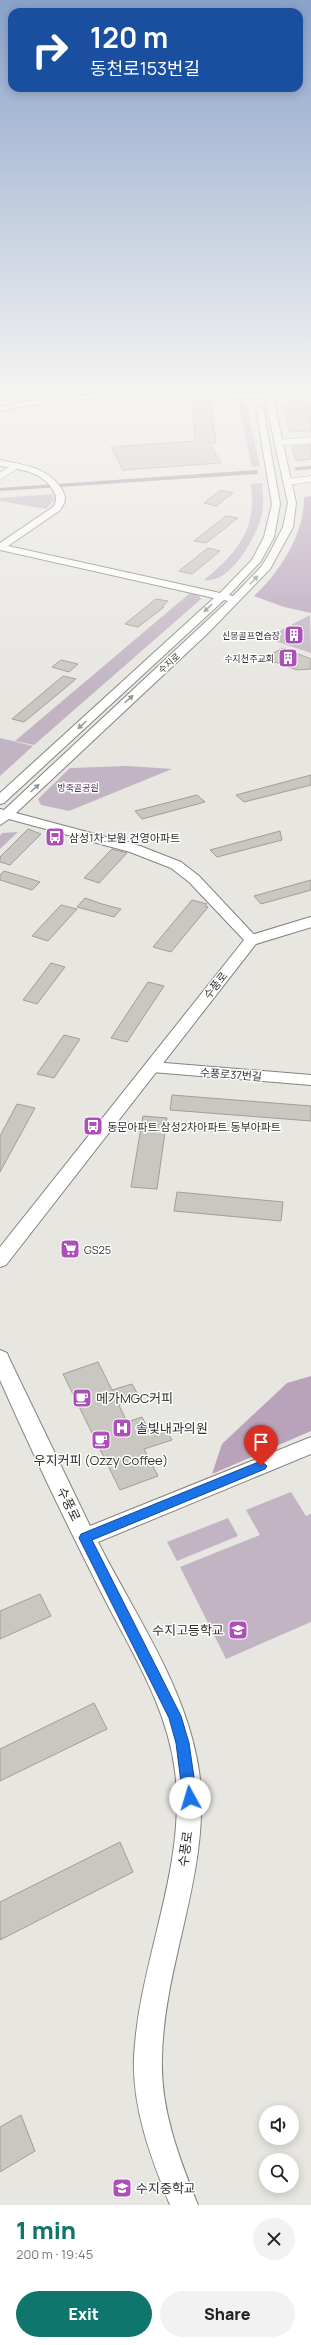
<!DOCTYPE html>
<html lang="en">
<head>
<meta charset="utf-8">
<style>
	:root { --surface:#fff; --page:#f2f2f2; --text:#222; --muted:#767676; --accent:#0f766e }
	body { margin:0; font-family:Manrope,"Noto Sans KR",sans-serif; background:var(--page); color:var(--text); height:100vh; display:flex; flex-direction:column; font-size:15px; white-space:nowrap }
	* { box-sizing:border-box; margin:0 }
	p { font-size:13px; color:var(--muted) }
	.icon { flex:none; width:22px; height:22px; fill:none; stroke:currentColor; stroke-width:2; stroke-linecap:round; stroke-linejoin:round }
	.map { position:relative; height:2205px; overflow:hidden }
	.side { display:flex; flex-direction:column; background:var(--surface); flex:1 }
	.side>* { flex:none }
	.banner { position:absolute; left:8px; top:8px; width:295px; height:84px; border-radius:12px; box-shadow:0 2px 10px #0003; background:#1a4fa0; color:#fff; overflow:hidden }
	.controls { position:absolute; left:259px; top:2105px; display:grid; gap:8px }
	.controls a { display:grid; place-items:center; width:40px; height:40px; border-radius:50%; background:var(--surface); box-shadow:0 2px 10px #0003; font-size:20px }
	.pin { position:absolute; display:grid; place-items:center; width:34px; height:34px; color:#fff; margin:-41px -17px; border-radius:50% 50% 50% 0; rotate:-45deg; box-shadow:0 0 4px #0007 }
	.pin .icon { rotate:45deg }
	.me { position:absolute; width:44px; margin:-22px; rotate:354deg; stroke-linejoin:round; filter:drop-shadow(0 0 3px #0008) }
	.turn { display:flex; align-items:center; gap:14px; height:84px; padding:0 16px; font-size:18px }
	.turn .icon { width:52px; height:52px; stroke-width:2.5 }
	.turn b { display:block; font-size:28px; line-height:34px }
	.round { display:grid; place-items:center; flex:none; width:42px; height:42px; border-radius:21px; background:var(--page) }
	.headline { display:flex; align-items:center; justify-content:space-between; height:68px; padding:0 16px }
	h1 { font-size:24px; font-weight:800; line-height:30px; color:var(--accent) }
	.button { display:flex; gap:8px; margin-top:auto; padding:8px 16px }
	.button a { flex:1; height:46px; border-radius:24px; background:var(--accent); color:#fff; font-size:16px; font-weight:800; line-height:46px; text-align:center }
	.button a+a { background:var(--page); color:var(--text) }
	.map>svg:first-child { display:block }
	.green { fill:#c2b4c3 }
	.forest { fill:#b8a3ba }
	.water { fill:#9b879d }
	.pier { fill:#e8e6e1 }
	.building { fill:#c9c7c2; stroke:#a09e9a }
	.lines { fill:none; stroke-linecap:round; stroke-linejoin:round }
	.street-far1-casing { stroke:#85837f; stroke-width:7 }
	.street-casing { stroke:#85837f; stroke-width:12 }
	.secondary-casing { stroke:#85837f; stroke-width:2 }
	.street-far1 { stroke:#fff; stroke-width:6 }
	.street { stroke:#fff; stroke-width:10 }
	.secondary { fill:#fff; fill-rule:evenodd }
	.oneway { fill:#989897 }
	.route { fill:#1a73e8; stroke:#114b97 }
	.labels { text-anchor:middle; dominant-baseline:central; stroke-width:3; stroke-linejoin:round; paint-order:stroke }
	.far-poi-label { font-size:9px; fill:#31302f; stroke:#fff; text-anchor:end }
	.far-street-label { font-size:9px; fill:#31302f; stroke:#fff }
	.far-park-label { font-size:9px; fill:#543558; stroke:#fff }
	.poi-label { font-size:11px; fill:#31302f; stroke:#fff; text-anchor:start }
	.street-label { font-size:11px; fill:#31302f; stroke:#fff }
	.near-poi-label { font-size:13px; fill:#31302f; stroke:#fff; text-anchor:start }
	.near-street-label { font-size:13px; fill:#31302f; stroke:#fff }
</style>
</head>
<body>
<div class="map">
<svg width="311" height="2205" viewBox="0 0 311 2205">
	<rect width="100%" height="100%" fill="#e8e6e1"/>
	<g class="green">
		<path d="M34,386H50L33,393L0,401Z"/>
		<path d="M74,386H199L201,394L88,395L75,393Z"/>
		<path d="M238,400L245,401L260,466L252,467Z"/>
		<path d="M262,483C263,494 264,504 262,514C257,536 230,585 204,580C238,552 257,529 251,484Z"/>
		<path d="M52,494L54,500L46,509L0,501V498Z"/>
		<path d="M190,593L199,596L201,599L34,745L15,741Z"/>
		<path d="M310,615L311,653L266,638Z"/>
		<path d="M0,738L33,746L0,776Z"/>
		<path d="M128,766L172,769L69,811L41,805L38,799L70,768Z"/>
		<path d="M18,832L0,849V836L2,833Z"/>
		<path d="M291,1492L306,1516L311,1514V1622L226,1659L180,1567L260,1535L246,1510Z"/>
		<path d="M228,1518L238,1536L177,1561L167,1542Z"/>
	</g>
	<g class="forest">
		<path d="M91,386H201L202,389H235L237,386H243V389L210,392L106,390L90,393L77,391Z"/>
		<path d="M311,496V613L284,607L254,596C280,572 305,533 304,497Z"/>
		<path d="M311,1376V1431L212,1474L222,1444L287,1383Z"/>
	</g>
	<path class="water" d="M311,466V469L271,473L0,491V488Z"/>
	<path class="pier" d="M294,465L296,473L258,476L257,468Z"/>
	<g class="building">
		<path d="M297,400L300,403H311V432L289,431L284,405Z"/>
		<path d="M192,402H211L216,443L210,444L221,463L123,470L111,447L195,441Z"/>
		<path d="M311,445V459L296,461L292,447Z"/>
		<path d="M221,490L233,493L216,506L204,503Z"/>
		<path d="M226,516L238,518L206,543L194,541Z"/>
		<path d="M208,548L220,551L192,574L179,571Z"/>
		<path d="M156,599L168,601L162,607H164L138,627L125,624Z"/>
		<path d="M283,648L311,659V669L297,670L264,658Z"/>
		<path d="M61,660L78,664L69,672L52,667Z"/>
		<path d="M63,676L76,679L24,722L12,719Z"/>
		<path d="M311,775V785L244,802L236,795Z"/>
		<path d="M197,795L205,802L142,819L135,811Z"/>
		<path d="M28,829L41,834L10,865L0,862V857Z"/>
		<path d="M280,831L282,840L217,857L210,850Z"/>
		<path d="M112,849L127,853L99,883L84,878Z"/>
		<path d="M4,871L31,879L40,882L32,890L0,880V875Z"/>
		<path d="M311,880V890L261,904L254,896Z"/>
		<path d="M85,898L102,904L121,909L114,917L77,907Z"/>
		<path d="M192,900L207,904L205,906L208,907L171,952L153,947Z"/>
		<path d="M61,905L77,909L48,941L32,936Z"/>
		<path d="M51,963L65,967L37,1004L23,1000Z"/>
		<path d="M148,982L164,986L127,1042L111,1038Z"/>
		<path d="M64,1035L80,1039L54,1078L37,1074Z"/>
		<path d="M172,1095L311,1106V1121L170,1110Z"/>
		<path d="M17,1104L35,1108L0,1172V1136Z"/>
		<path d="M143,1116L167,1118L157,1189L131,1187Z"/>
		<path d="M177,1192L283,1202L281,1221L174,1211Z"/>
		<path d="M98,1362L112,1390L132,1384L140,1398L119,1405L127,1422L142,1417L149,1431L156,1428L159,1434L167,1431L172,1440L144,1449L158,1476L120,1490L63,1374Z"/>
		<path d="M40,1594L51,1616L0,1639V1611Z"/>
		<path d="M94,1703L107,1729L0,1781V1749Z"/>
		<path d="M120,1842L133,1872L0,1940V1902Z"/>
		<path d="M21,2115L35,2151L0,2172V2127Z"/>
	</g>
	<g class="lines">
		<g class="street-far1-casing">
			<g id="street-far1">
				<path d="M68,386L70,397"/>
				<path d="M278,443L311,440"/>
				<path d="M0,476L16,466"/>
				<path d="M287,482L311,479"/>
			</g>
		</g>
		<g class="street-casing">
			<g id="street">
				<path d="M252,940L311,922"/>
				<path d="M152,1067L311,1080"/>
			</g>
		</g>
		<g class="secondary-casing">
			<g id="secondary">
				<path d="M263,386H271L272,394H311V398H273L296,503L293,527L270,569L207,634L16,813L140,846L181,862L199,876L259,940L6,1265L0,1267V1247L244,940L189,882L171,868L130,852L9,819L0,825V809L4,810L228,601L224,600L4,803L0,804V793L214,598L0,550V543L53,507C57,501 57,496 53,490C42,471 19,469 0,466V460C23,465 47,467 61,488C67,497 66,503 59,511L8,546L220,593L252,560L264,537L272,504L256,409L263,407L280,504L274,537L261,561L229,595L233,596L261,567L268,556L283,527L288,503L265,399C179,399 83,391 0,411V407C83,387 179,394 264,394Z"/>
				<path d="M0,1350L7,1353L9,1358L90,1526L311,1437V1454L98,1542C135,1615 187,1688 199,1771C212,1868 164,1961 162,2057C160,2109 179,2158 198,2205H170C151,2158 132,2108 134,2057C139,1960 187,1868 175,1771C167,1705 129,1648 100,1590C65,1521 31,1450 0,1380Z"/>
			</g>
		</g>
		<use href="#street-far1" class="street-far1"/>
		<use href="#street" class="street"/>
		<use href="#secondary" class="secondary"/>
	</g>
	<defs><path id="oneway-solid" d="M-6-.8H1V-3.2L6.5 0L1 3.2V.8H-6Z"/></defs>
	<g class="oneway">
		<use href="#oneway-solid" transform="translate(254 580) rotate(-46)"/>
		<use href="#oneway-solid" transform="translate(208 608) rotate(136)"/>
		<use href="#oneway-solid" transform="translate(129 699) rotate(-42)"/>
		<use href="#oneway-solid" transform="translate(82 725) rotate(138)"/>
		<use href="#oneway-solid" transform="translate(35 788) rotate(-42)"/>
	</g>
	<linearGradient id="sky" x2="0" y2="1"><stop stop-color="#89a2ca"/><stop offset="0.56" stop-color="#f5f4f2"/><stop offset="1" stop-color="#f5f4f2" stop-opacity="0"/></linearGradient>
	<rect width="311" height="695" fill="url(#sky)"/>
	<path class="route" d="M261,1461L267,1466L265,1469L92,1540L181,1716L189,1743L197,1798L195,1802L190,1804L185,1802L183,1798L176,1743L169,1718L79,1538L81,1534Z"/>
	<defs>
		<g id="building-square" transform="scale(1)"><rect x="-9" y="-9" width="18" height="18" rx="4" fill="#ad4fb8" stroke="#fff"/><path d="M-4-6H4V6H1V3H-1V6H-4ZM-2.5-4.3h1.7v1.8h-1.7ZM.8-4.3h1.7v1.8H.8ZM-2.5-1h1.7V.8h-1.7ZM.8-1h1.7V.8H.8Z" fill="#fff"/></g>
		<g id="bus-square" transform="scale(1)"><rect x="-9" y="-9" width="18" height="18" rx="4" fill="#ad4fb8" stroke="#fff"/><path d="M-5-6H5V4H4V6H2V4H-2V6H-4V4H-5ZM-3.5-4V0h7V-4ZM-3.5 1.2v1.5H-2V1.2ZM2 1.2v1.5H3.5V1.2Z" fill="#fff"/></g>
		<g id="supermarket-square" transform="scale(1)"><rect x="-9" y="-9" width="18" height="18" rx="4" fill="#ad4fb8" stroke="#fff"/><path d="M-6-5.5h2.5l.6 2H6L4.5 2H-2.5L-4.4-4H-6ZM-1.5 3.2a1.3 1.3 0 1 0 .1 0ZM3 3.2a1.3 1.3 0 1 0 .1 0Z" fill="#fff"/></g>
		<g id="cafe-square" transform="scale(1)"><rect x="-9" y="-9" width="18" height="18" rx="4" fill="#ad4fb8" stroke="#fff"/><path d="M-5.5-4.5H6V0H3Q3 3.5 0 3.5H-2.5Q-5.5 3.5-5.5 0ZM3-3.2v2h1.7v-2ZM-6 4.5H4V6H-6Z" fill="#fff"/></g>
		<g id="hospital-square" transform="scale(1)"><rect x="-9" y="-9" width="18" height="18" rx="4" fill="#ad4fb8" stroke="#fff"/><path d="M-5-5h3v3.5h4V-5h3V5h-3V1.5h-4V5h-3Z" fill="#fff"/></g>
		<g id="school-square" transform="scale(1)"><rect x="-9" y="-9" width="18" height="18" rx="4" fill="#ad4fb8" stroke="#fff"/><path d="M0-5L7-2L0 1L-7-2ZM-4 1L0 2.5L4 1V4Q0 6-4 4Z" fill="#fff"/></g>
	</defs>
	<g fill-rule="evenodd">
		<use href="#building-square" x="294" y="635"/>
		<use href="#building-square" x="288" y="658"/>
		<use href="#bus-square" x="55" y="837"/>
		<use href="#bus-square" x="93" y="1126"/>
		<use href="#supermarket-square" x="70" y="1249"/>
		<use href="#cafe-square" x="82" y="1398"/>
		<use href="#hospital-square" x="122" y="1428"/>
		<use href="#cafe-square" x="101" y="1440"/>
		<use href="#school-square" x="238" y="1630"/>
		<use href="#school-square" x="122" y="2188"/>
	</g>
	<g class="labels">
		<g class="far-poi-label">
			<text x="280" y="635">신봉골프연습장</text>
			<text x="274" y="658">수지천주교회</text>
		</g>
		<g class="far-street-label">
			<text transform="translate(169 663) rotate(-42)">수지로</text>
		</g>
		<g class="far-park-label">
			<text x="78" y="787">방죽골공원</text>
		</g>
		<g class="poi-label">
			<text x="69" y="837">삼성1차.보원.건영아파트</text>
			<text x="107" y="1126">동문아파트.삼성2차아파트.동부아파트</text>
			<text x="84" y="1249">GS25</text>
		</g>
		<g class="street-label">
			<text transform="translate(215 985) rotate(-52)">수풍로</text>
			<text transform="translate(231 1074) rotate(4)">수풍로37번길</text>
		</g>
		<g class="near-poi-label">
			<text x="96" y="1398">메가MGC커피</text>
			<text x="136" y="1428">솔빛내과의원</text>
			<text x="101" y="1460" text-anchor="middle">우지커피 (Ozzy Coffee)</text>
			<text x="224" y="1630" text-anchor="end">수지고등학교</text>
			<text x="136" y="2188">수지중학교</text>
		</g>
		<g class="near-street-label">
			<text transform="translate(69 1504) rotate(64)">수풍로</text>
			<text transform="translate(185 1849) rotate(-82)">수풍로</text>
		</g>
	</g>
</svg>
<div class="controls">
<a><svg class="icon" aria-label="sound" viewBox="0 0 24 24"><path d="M4 9h4l5-4v14l-5-4H4zM17 9q2 3 0 6"/></svg></a>
<a><svg class="icon" aria-label="search" viewBox="0 0 24 24"><circle cx="10" cy="10" r="6"/><path d="M15 15l6 6"/></svg></a>
</div>
<div class="pin" style="left:261px;top:1466px;background:#d93025"><svg class="icon" aria-label="arrive" viewBox="0 0 24 24"><path d="M6 21V4h12l-3 4 3 4H6"/></svg></div>
<svg class="me" style="left:190px;top:1798px" viewBox="-20 -20 40 40"><circle r="19" fill="#fff"/><path d="M0-13L10 11 0 6-10 11z" fill="#1a73e8"/></svg>
<div class="banner">
<div class="turn"><svg class="icon" aria-label="right" viewBox="0 0 24 24"><path d="M7 20v-9h11M14 6l5 5-5 5"/></svg><div><b>120 m</b>동천로153번길</div></div>
</div>
</div>
<section class="side">
<div class="headline"><div><h1>1 min</h1><p>200 m · 19:45</p></div><a class="round"><svg class="icon" aria-label="close" viewBox="0 0 24 24"><path d="M6 6l12 12M18 6L6 18"/></svg></a></div>
<div class="button"><a>Exit</a><a>Share</a></div>
</section>
</body>
</html>
